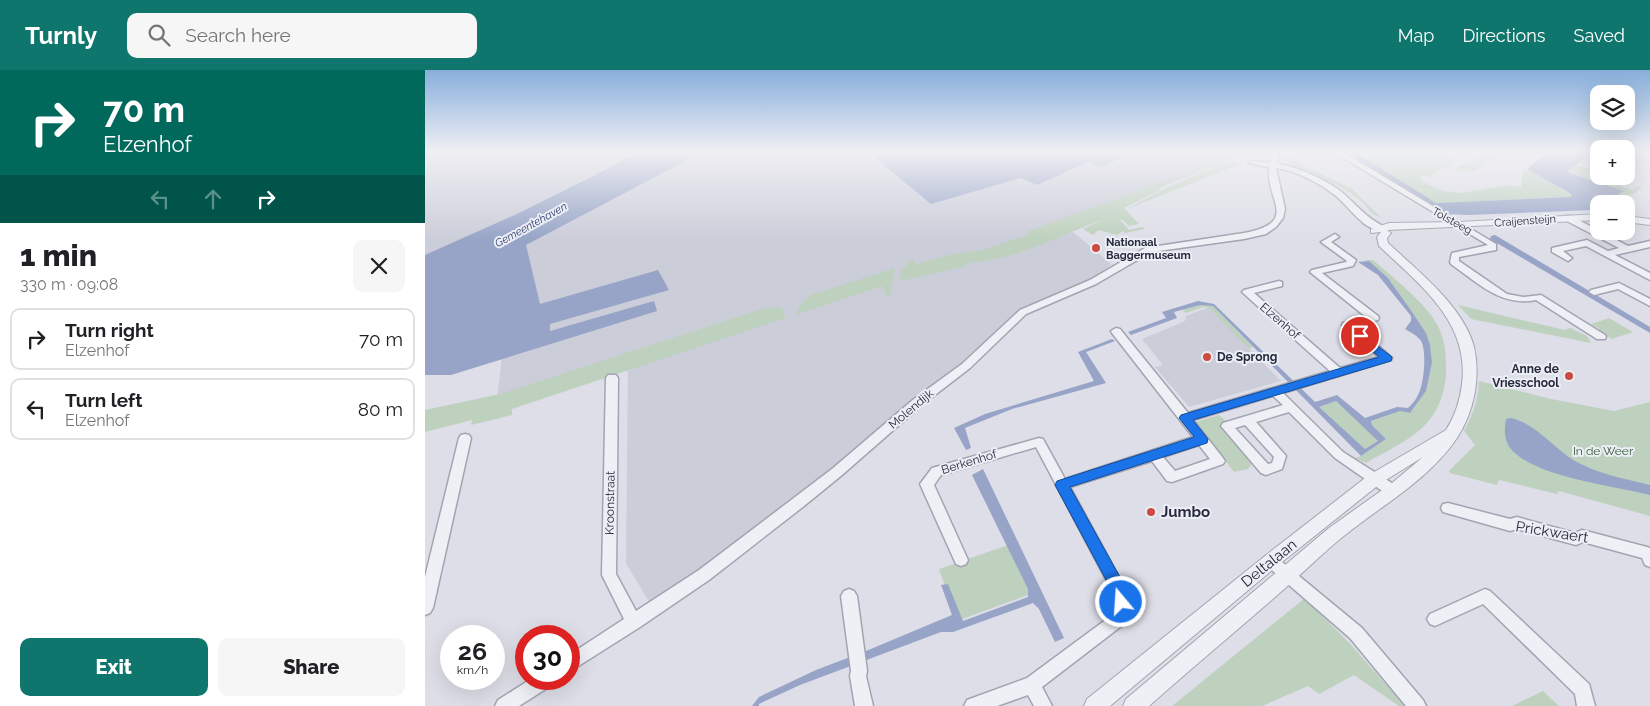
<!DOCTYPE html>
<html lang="en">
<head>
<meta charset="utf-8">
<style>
	:root { --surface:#fff; --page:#f6f6f6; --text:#202124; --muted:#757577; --line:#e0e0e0; --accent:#0f766e }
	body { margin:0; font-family:Raleway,sans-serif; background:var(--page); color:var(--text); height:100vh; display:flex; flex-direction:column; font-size:19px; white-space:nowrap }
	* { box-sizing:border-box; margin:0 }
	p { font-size:16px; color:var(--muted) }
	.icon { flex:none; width:28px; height:28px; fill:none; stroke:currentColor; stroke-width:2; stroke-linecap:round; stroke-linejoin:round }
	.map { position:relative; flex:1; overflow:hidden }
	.drawer { display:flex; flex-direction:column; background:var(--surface); width:425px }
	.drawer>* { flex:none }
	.guide { background:#00695c; color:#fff; overflow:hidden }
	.buttons { position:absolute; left:1165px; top:15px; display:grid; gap:10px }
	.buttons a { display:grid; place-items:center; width:45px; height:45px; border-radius:10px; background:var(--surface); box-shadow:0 5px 20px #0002; font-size:25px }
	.speed { position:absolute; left:15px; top:555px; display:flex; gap:10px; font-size:25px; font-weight:700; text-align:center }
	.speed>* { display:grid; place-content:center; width:65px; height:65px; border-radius:50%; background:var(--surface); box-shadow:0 5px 20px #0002; line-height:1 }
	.speed small { font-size:12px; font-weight:400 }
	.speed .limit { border:8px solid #d22; background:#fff; color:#111 }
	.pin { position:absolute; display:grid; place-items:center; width:42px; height:42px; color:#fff; margin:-21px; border:2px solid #fff; border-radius:50%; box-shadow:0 1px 5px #0007 }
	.me { position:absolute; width:55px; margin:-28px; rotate:342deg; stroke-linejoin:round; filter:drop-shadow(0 0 4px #0008) }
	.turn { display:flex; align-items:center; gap:18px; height:105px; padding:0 20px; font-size:22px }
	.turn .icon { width:65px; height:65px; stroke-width:2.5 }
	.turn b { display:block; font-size:35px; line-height:42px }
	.lanes { display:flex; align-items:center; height:48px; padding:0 20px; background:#0003; justify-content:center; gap:25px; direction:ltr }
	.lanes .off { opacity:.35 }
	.round { display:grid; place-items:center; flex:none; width:52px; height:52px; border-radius:10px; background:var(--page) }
	.head { display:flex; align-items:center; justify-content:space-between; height:85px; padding:0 20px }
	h1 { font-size:30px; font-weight:800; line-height:38px }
	.button { display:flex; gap:10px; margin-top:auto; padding:10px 20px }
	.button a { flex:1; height:58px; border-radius:10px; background:var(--accent); color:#fff; font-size:20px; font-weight:800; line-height:58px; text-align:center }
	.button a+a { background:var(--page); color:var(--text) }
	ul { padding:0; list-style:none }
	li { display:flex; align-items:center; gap:15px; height:62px; margin:0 10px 8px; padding:0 10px; border:2px solid var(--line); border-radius:10px }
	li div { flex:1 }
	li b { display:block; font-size:19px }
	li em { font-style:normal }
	header { display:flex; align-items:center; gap:30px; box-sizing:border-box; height:70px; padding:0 25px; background:var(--accent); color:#fff }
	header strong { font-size:24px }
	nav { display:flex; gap:28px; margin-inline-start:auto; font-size:18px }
	.search { width:350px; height:45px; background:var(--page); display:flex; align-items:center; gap:12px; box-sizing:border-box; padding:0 18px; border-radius:10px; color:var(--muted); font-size:19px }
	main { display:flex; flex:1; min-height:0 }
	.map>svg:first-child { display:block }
	.built { fill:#cbcdd9 }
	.green { fill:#bed1be }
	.water { fill:#97a4c7; fill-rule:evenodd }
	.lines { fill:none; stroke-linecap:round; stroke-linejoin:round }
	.minor-casing { stroke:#a2a4b1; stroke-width:3 }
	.tertiary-casing { stroke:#a2a4b1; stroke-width:2 }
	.minor { fill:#eff0f5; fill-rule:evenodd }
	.tertiary { fill:#eff0f5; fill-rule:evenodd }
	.route { fill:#1a73e8; stroke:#114b97 }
	.poi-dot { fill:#ce4940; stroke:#eceef5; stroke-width:2 }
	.labels { text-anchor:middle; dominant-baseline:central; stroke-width:4; stroke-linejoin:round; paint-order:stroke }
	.far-street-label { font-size:11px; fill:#262a3d; stroke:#eceef5 }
	.far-water-label { font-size:11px; font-style:italic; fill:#313f71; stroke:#eceef5 }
	.far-poi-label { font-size:11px; font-weight:bold; fill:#262a3d; stroke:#eceef5; text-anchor:start }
	.street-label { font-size:12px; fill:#262a3d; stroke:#eceef5 }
	.poi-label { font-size:12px; font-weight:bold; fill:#262a3d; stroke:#eceef5; text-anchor:start }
	.park-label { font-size:12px; fill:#345935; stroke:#eceef5 }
	.near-poi-label { font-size:15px; font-weight:bold; fill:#262a3d; stroke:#eceef5; text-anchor:start }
	.near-street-label { font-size:15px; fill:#262a3d; stroke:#eceef5 }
</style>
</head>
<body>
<header>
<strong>Turnly</strong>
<div class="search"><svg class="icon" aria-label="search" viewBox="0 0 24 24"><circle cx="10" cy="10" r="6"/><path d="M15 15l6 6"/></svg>Search here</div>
<nav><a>Map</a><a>Directions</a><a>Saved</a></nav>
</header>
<main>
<section class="drawer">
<div class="guide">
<div class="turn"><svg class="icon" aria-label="right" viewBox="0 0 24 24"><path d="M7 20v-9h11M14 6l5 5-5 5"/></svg><div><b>70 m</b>Elzenhof</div></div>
<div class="lanes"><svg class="icon off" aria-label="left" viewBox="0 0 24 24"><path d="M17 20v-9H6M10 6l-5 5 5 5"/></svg><svg class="icon off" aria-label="ahead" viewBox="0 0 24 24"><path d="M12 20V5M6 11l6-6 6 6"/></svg><svg class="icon" aria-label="right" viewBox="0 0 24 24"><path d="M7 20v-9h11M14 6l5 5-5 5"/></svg></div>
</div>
<div class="head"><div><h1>1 min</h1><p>330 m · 09:08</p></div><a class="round"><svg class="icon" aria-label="close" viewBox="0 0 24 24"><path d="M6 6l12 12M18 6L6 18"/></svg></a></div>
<ul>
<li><svg class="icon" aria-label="right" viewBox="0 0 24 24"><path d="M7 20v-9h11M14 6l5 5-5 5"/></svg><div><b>Turn right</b><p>Elzenhof</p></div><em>70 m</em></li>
<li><svg class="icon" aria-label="left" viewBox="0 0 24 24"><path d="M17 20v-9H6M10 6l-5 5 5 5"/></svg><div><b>Turn left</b><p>Elzenhof</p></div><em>80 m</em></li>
</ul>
<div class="button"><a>Exit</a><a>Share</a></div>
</section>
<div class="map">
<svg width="1225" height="636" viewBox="0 0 1225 636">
	<rect width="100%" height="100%" fill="#dddee7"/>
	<g class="built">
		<path d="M0,81H221L0,193Z"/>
		<path d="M280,81H803L815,86L640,155L686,194L669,212L602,235L540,296L408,407L226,535L201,493L203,294L72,330L91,169Z"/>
		<path d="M782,238H784L856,311L764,337L730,297L738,295L717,269L760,251L761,246Z"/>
	</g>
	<g class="green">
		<path d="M1007,81L1032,91L1004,106L1007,107L993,105L1000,113L1019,121L1037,123L1083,115L1096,117L1098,101L1103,100L1147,125L1146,127L1011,133L926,82Z"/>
		<path d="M858,82L866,84L867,88L873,93L926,118L955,147C946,145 942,136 935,130C914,113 889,106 865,95L858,89Z"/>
		<path d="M1061,83L1072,87C1057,96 1047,107 1029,99Z"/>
		<path d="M786,91L796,92L734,118L736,120L699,138L714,154L704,156L698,150H695L704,160L718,157L720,159L700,163L698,161L692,165L674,160L668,165L658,159L681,148C648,161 616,176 583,186C569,190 555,191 541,194L542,196L475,211L476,201L487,189L491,194L528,184L558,180L604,165L601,162L782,95L777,93Z"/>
		<path d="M800,92L816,94L702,139L745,116Z"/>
		<path d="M1149,95L1169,100L1163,105L1164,106L1208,120L1214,116L1217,117L1208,124L1193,128L1192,134H1178L1198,121L1140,102Z"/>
		<path d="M938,190H948C968,208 1010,239 1017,266C1021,278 1021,291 1021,304C1020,323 1013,342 999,356C983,372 961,381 941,393L930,388L936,386L961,369L947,355L946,351L975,341L985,343L1001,321L1007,293L985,239L963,208L944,191Z"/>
		<path d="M470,198L465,226H462L457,216L370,245L376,234L386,225Z"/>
		<path d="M775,235L788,236L828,277L824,279L784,238L778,237L761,243L757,240Z"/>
		<path d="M1033,235L1140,260L1145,258L1162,266L1166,273L1046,249Z"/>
		<path d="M353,237L358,239L360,248L87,339V345L46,355L47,350L0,362V340L75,324L340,238Z"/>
		<path d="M1184,248L1208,262L1187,269L1172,260L1175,259L1166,254Z"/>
		<path d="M1054,311L1126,329L1189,341L1225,332V446L1134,421L1132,424L1074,410L1072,415L1025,403L1024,401L1050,375L1039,361C1048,344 1053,331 1054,311Z"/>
		<path d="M911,331L954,371L940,379L893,337Z"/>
		<path d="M794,345L802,352L797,354L824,386L826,395L823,399L809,402L771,352Z"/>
		<path d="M586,474L608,523L532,551L514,499Z"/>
		<path d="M880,528L927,576L980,636H974L929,605L894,624L883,616L837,636H747Z"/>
		<path d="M1118,621L1134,636H1087Z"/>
	</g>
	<g class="water">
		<path d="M212,81H288L268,87L101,175L115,234L233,200L244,220L125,254V261L229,231L232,241L26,305H0V185L92,144L178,101Z"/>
		<path d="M469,81H709L677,97L663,92L612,115L596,108L506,134L449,87Z"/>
		<path d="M914,81H928L1011,133L1146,127L1147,125L1143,122L1103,100C1105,93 1125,83 1132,81C1140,80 1149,81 1156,81L1154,83L1158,85L1156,87L1160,88L1141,102L1199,121L1178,134H1174V137L1168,140L1044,145L1021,144Z"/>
		<path d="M1070,165L1225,257V263L1065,169L1066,166Z"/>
		<path d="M944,191L963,208L985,239L1001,263L1005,275L1007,293L1001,321L985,343L975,341L946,351L947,355L961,369L936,386L788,236L775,235L749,242L752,248L706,265L703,262L741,248L737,242L773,231L789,234L890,332L912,325L940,348L972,337L983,338C987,334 991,330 993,325C999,315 1002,281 996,271C993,266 985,262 980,259L986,251V246L953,205L933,192ZM911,331L953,371L940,379L894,337Z"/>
		<path d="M687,269L690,271L661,282L681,313L587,339L540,358L546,378L541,380L529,358L560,344L669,311L653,282Z"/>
		<path d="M1086,348C1112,354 1128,378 1150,391C1173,404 1201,409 1225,415V425C1189,416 1109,407 1086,379C1079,370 1079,360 1081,349Z"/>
		<path d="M558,399L639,568L630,572L614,539L608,533L528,562H516L375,615L334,634V636H327L334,627L391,600L441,581L527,545L516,515L523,514L538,551L603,527V519L547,405Z"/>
	</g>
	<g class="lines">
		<g class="minor-casing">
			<g id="minor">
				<path d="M847,81H854L852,94C871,96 904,111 919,124C932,136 942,148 958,156V160C939,162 924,136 911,126C896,114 870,100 851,98L860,139L858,148L851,157L841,164L819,169L726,182L671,214L601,244L545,298L497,335L417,405L379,436L284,510L215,557L144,602V585L199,549L177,505L181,308L183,305H191L193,308L191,504L211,541L274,500L407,399L489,329L537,294L595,240L665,210L720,178L819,163C876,152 840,130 844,97L823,93L827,91L845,93Z"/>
				<path d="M907,81H916L1071,174V180L1034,187V191L1082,224L1098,227L1116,225L1180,265L1181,267L1180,269H1172L1111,230C1076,237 1053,213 1026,194L1025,192L1027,183L1063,175Z"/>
				<path d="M1140,146H1146L1203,176L1225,171V177L1190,185L1225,203V210L1161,176L1138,181L1147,188L1143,191L1127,182V178L1162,170L1183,181L1194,178L1140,150Z"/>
				<path d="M910,164L914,167L906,172L931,190L928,196L897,203L953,246L954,248L953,250L930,256L967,288L966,290L858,323L918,382L973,417L975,421L973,425L968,426L963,425L910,388L864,342L831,352L861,386L857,399L841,405L836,403L796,356L798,353L858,335L848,326L768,350L798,388L800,391L798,394L747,412L742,411L727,391L645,417L700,518L706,546L703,551L617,617L627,636H609L603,625L572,636H539L542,630L602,608L690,543L686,519L611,377L516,405L509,415L543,490L541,494L536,496L531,494L495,414L507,398L614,368L618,369L640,409L768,367L687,263L686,261L691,258L695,259L763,343L905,301L817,222L819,220L854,211L857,212V216L829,223L915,298L954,287L917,255L918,253L941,247L885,202L887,200L921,192L922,191L896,172ZM820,355L849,387L847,393L843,394L810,358ZM774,375L785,389L750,401L738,387Z"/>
				<path d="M1194,213L1225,229V236L1193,219L1169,225L1164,222L1166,220Z"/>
				<path d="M40,364L44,365L46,368L8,538L5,543L0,545V507L34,368L36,365Z"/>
				<path d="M1023,433L1085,449L1092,447L1150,463L1157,460L1222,477L1225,478V497L1220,495L1217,488L1158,472L1151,475L1092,459L1085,461L1018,442L1016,438L1018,434Z"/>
				<path d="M846,485L851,487L937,558L998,630L1001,636H981L925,568L841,495L839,491L841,487Z"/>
				<path d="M424,519L429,521L432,526L442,601L441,606L448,636H430L425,606L426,601L416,526L419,521Z"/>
				<path d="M1060,519L1065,521L1164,614L1170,636H1152L1150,624L1058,534L1010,556L1005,554L1002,549L1005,544Z"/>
				<path d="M106,609H129L127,615L94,636H70L73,630Z"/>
			</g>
		</g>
		<g class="tertiary-casing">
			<g id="tertiary">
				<path d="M1174,144V150L962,160L966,163L962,168L963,173C992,200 1039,237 1049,277C1056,308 1049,342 1032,368C1002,412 955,436 915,469C898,483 883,498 867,512C820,554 771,594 724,636H698L701,629L904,458L967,413L998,387L956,413L852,496L685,636H659L662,629L840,486L944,405L1021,360C1030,346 1035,330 1037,314C1045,252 995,215 954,176L952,167L956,162L946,163V159L964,153L1034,152Z"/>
				<path d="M1201,146L1225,149V155L1201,152Z"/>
			</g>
		</g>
		<use href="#minor" class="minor"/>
		<use href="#tertiary" class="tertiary"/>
	</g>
	<linearGradient id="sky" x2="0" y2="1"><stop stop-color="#87aedb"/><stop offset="0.48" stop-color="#f0f0f4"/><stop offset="1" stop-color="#f0f0f4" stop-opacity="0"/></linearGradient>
	<rect width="1225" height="170" fill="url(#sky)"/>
	<path class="route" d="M935,263L966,286L967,288L966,291L768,350L783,369L782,373L645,417L701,518L703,532L701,537L696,539L690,537L686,519L630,415L632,411L769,367L754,348L756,345L954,287L932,268L930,266L932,264Z"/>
	<g class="poi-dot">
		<circle cx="671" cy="178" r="5"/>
		<circle cx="782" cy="287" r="5"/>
		<circle cx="1144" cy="306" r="5"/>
		<circle cx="726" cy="442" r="5"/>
	</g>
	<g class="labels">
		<g class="far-street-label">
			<text transform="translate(1027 151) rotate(29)">Tolsteeg</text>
			<text transform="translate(1100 151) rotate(-4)">Craijensteijn</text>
		</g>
		<g class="far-water-label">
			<text transform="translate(106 155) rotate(-29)">Gemeentehaven</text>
		</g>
		<g class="far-poi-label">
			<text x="681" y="172">Nationaal<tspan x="681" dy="13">Baggermuseum</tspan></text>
		</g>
		<g class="street-label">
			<text transform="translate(855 251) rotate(41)">Elzenhof</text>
			<text transform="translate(486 339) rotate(-40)">Molendijk</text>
			<text transform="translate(544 392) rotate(-17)">Berkenhof</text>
			<text transform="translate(185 433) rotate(-89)">Kroonstraat</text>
		</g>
		<g class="poi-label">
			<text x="792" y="287">De Sprong</text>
			<text x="1134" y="299" text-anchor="end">Anne de<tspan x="1134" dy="14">Vriesschool</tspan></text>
		</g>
		<g class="park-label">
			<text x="1178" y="381">In de Weer</text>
		</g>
		<g class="near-poi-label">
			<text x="736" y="442">Jumbo</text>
		</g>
		<g class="near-street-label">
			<text transform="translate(1127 462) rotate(9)">Prickwaert</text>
			<text transform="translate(844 493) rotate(-39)">Deltalaan</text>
		</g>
	</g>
</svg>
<div class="buttons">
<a><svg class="icon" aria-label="layers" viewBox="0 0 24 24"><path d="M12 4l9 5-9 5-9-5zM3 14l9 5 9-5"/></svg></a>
<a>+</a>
<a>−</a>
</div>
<div class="speed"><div>26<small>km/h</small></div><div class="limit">30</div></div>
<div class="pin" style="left:935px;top:266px;background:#d93025"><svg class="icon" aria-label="arrive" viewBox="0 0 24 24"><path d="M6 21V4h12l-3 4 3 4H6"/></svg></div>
<svg class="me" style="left:696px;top:532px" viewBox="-20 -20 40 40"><circle r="17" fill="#1a73e8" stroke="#fff" stroke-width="3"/><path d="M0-11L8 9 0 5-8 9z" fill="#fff"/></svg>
</div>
</main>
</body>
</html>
